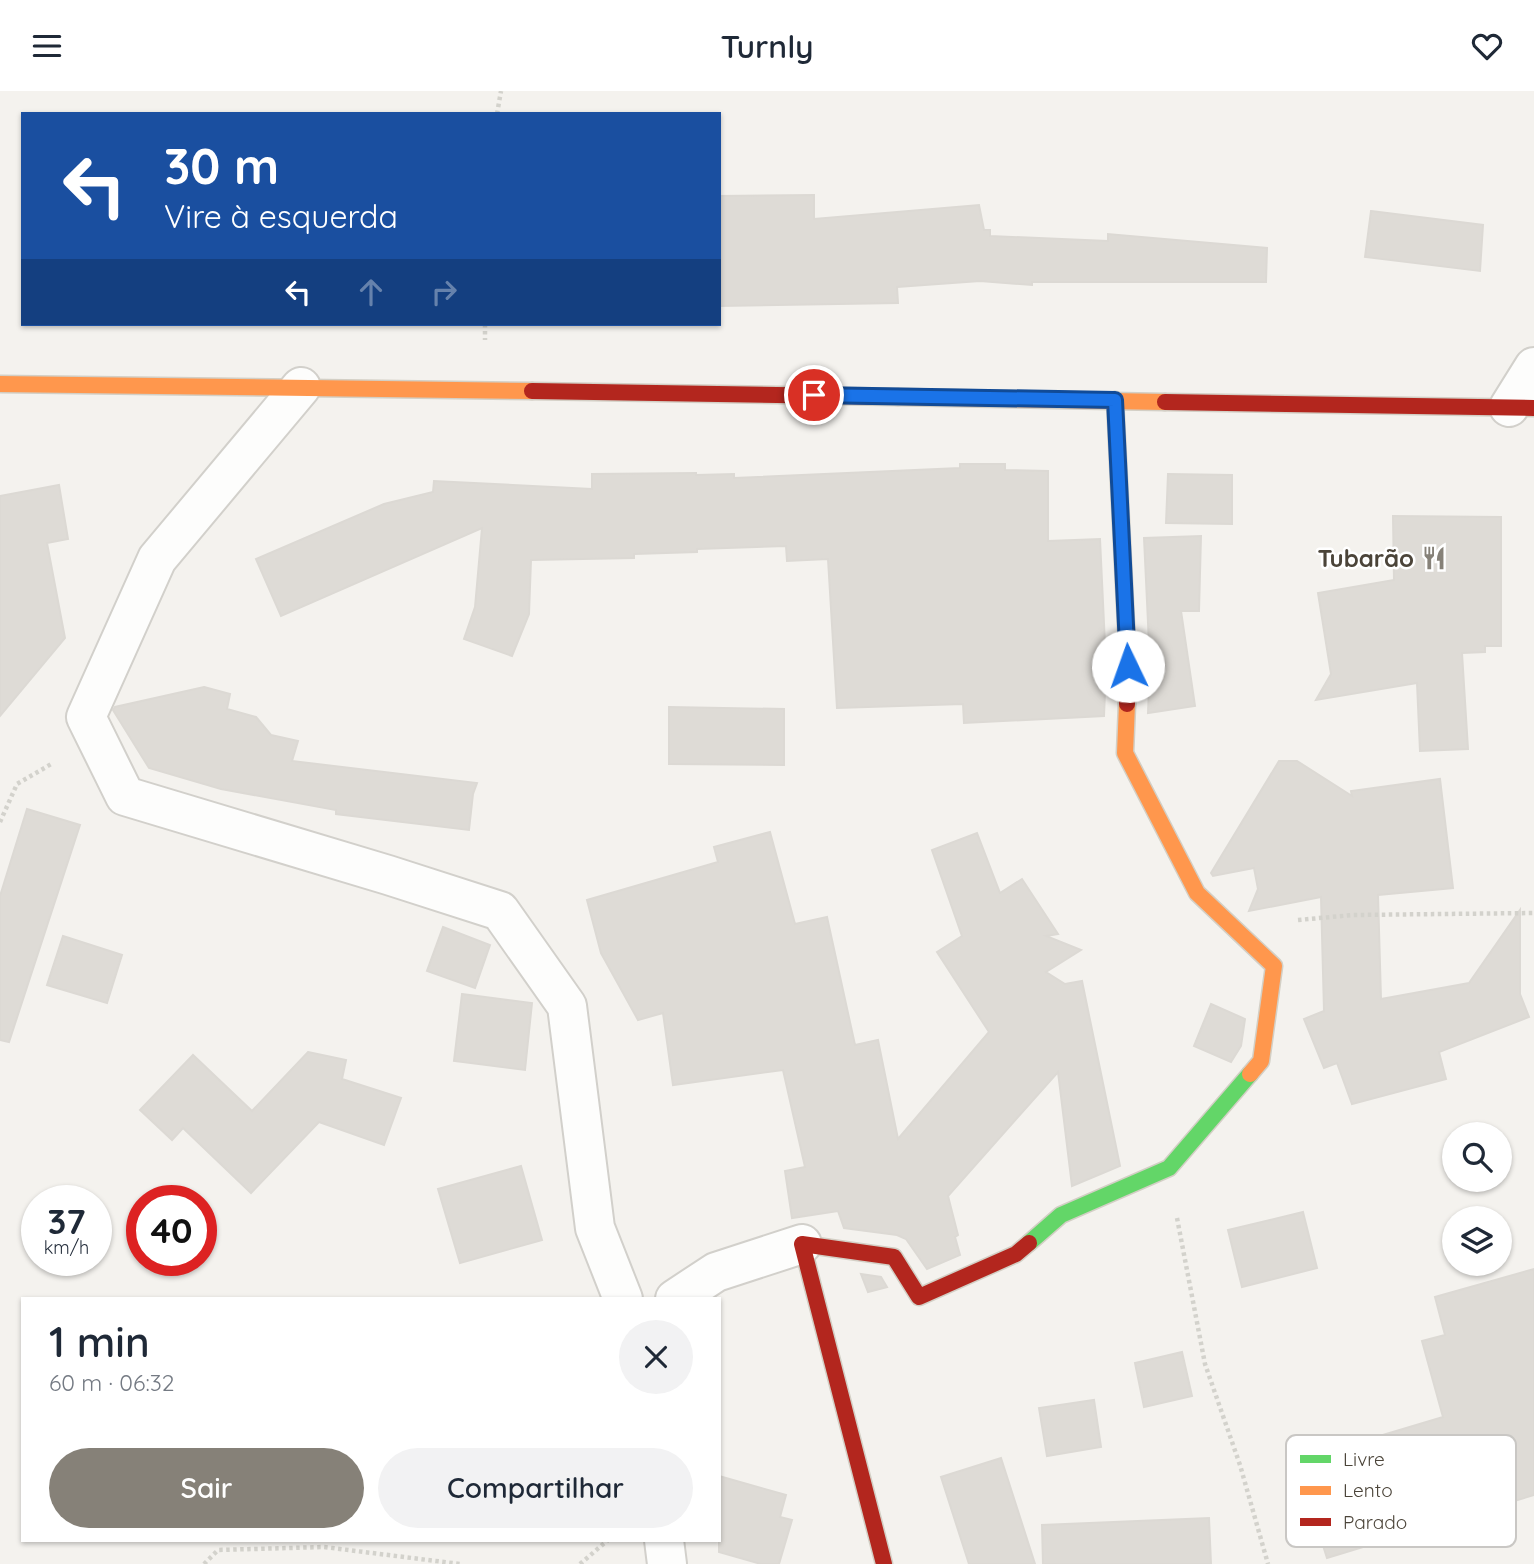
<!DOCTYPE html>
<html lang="pt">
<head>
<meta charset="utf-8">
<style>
	:root { --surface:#fff; --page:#f2f2f3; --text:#1f2937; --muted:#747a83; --accent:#868178 }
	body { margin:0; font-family:Quicksand,sans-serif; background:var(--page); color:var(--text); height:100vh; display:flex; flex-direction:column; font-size:26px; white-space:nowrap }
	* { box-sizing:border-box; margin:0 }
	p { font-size:23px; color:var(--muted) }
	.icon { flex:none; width:38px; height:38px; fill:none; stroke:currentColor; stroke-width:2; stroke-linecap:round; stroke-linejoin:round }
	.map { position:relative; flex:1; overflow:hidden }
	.drawer { position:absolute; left:21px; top:1206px; width:700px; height:245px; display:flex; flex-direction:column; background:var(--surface); border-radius:0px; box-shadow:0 2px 5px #0004 }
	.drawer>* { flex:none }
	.hud { position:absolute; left:21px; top:21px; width:700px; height:214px; border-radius:0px; box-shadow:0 2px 5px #0004; background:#1a4fa0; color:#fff; overflow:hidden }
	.controls { position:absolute; left:1442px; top:1031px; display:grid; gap:14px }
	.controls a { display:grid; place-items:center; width:70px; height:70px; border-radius:50%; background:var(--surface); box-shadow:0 2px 5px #0004; font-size:35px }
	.speed { position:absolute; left:21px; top:1094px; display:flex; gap:14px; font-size:35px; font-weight:700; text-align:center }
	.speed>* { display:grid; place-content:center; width:91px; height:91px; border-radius:50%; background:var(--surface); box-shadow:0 2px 5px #0004; line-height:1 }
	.speed small { font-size:18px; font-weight:400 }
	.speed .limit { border:10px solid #d22; background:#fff; color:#111 }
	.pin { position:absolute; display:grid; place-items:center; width:60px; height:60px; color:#fff; margin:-30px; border:4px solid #fff; border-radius:50%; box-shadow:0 2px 7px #0007 }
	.me { position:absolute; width:77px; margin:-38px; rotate:357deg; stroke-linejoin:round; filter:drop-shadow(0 0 5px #0008) }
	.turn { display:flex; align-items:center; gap:24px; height:147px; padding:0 28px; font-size:32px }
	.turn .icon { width:91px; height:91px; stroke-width:2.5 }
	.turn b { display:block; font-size:49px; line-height:60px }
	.lanes { display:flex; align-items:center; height:66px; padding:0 28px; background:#0003; justify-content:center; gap:35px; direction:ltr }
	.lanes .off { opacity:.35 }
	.round { display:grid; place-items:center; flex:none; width:74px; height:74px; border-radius:37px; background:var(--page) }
	.head { display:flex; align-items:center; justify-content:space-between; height:119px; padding:0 28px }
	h1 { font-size:42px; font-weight:600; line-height:52px }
	.primary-button { display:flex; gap:14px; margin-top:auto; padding:14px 28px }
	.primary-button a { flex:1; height:80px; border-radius:42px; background:var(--accent); color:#fff; font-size:28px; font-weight:600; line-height:80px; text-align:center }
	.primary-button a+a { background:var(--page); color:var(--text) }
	header { display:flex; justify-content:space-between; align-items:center; height:91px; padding:0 28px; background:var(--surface); font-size:32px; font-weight:600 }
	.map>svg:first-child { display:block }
	.building { fill:#dedbd6; stroke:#dcd9d4; stroke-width:2 }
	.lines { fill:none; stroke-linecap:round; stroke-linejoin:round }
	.street-casing { stroke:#d2d0cb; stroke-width:42 }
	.fast-casing { stroke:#d3cfc5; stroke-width:19 }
	.slow-casing { stroke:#d3cfc5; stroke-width:19 }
	.jam-casing { stroke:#d3cfc5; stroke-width:19 }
	.path { stroke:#d3d2cc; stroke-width:4.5; stroke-dasharray:3.5 3.5; stroke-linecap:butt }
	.street { stroke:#fdfdfc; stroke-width:38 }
	.fast { stroke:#63d668; stroke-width:16 }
	.slow { stroke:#ff974d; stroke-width:16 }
	.jam { stroke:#b3261e; stroke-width:16 }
	.route-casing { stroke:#114b97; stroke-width:18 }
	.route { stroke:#1a73e8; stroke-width:12 }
	.labels { text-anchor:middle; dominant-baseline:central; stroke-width:5; stroke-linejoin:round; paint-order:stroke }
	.poi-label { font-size:24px; font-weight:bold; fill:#4b4439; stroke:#fff; text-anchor:end }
	.key { fill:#fff; stroke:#c9c7c4; stroke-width:2 }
	.key-label { font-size:19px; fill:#4b4439 }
</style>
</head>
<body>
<header><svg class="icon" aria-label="menu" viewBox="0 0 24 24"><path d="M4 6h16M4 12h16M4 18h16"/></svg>Turnly<svg class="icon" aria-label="heart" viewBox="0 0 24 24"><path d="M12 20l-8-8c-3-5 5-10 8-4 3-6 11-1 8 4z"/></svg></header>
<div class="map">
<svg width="1534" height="1473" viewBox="0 0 1534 1473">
	<rect width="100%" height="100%" fill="#f4f2ee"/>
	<g class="building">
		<path d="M814,104V128L979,114L984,139H990V145L1108,150V143L1267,157L1266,191H1032V194L980,190L897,196L898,212L719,215V105Z"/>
		<path d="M1371,120L1483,134L1480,180L1365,166Z"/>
		<path d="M960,373H1005V379L1048,380V450L1100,448L1106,575L1104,625L964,632L963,613L837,617L828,468L787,470L786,455L697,458V461L634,463V467L531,469L529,523L512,565L464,548L475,516L482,437L281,525L256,468L384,413L433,401L434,390L592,398V383L696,382V384L734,383V387L960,377Z"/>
		<path d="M1168,383L1232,384V433L1166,432Z"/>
		<path d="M59,394L68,448L47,452L65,547L0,625V405Z"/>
		<path d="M1393,425L1501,426V555H1485V561L1462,562L1468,658L1420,660L1417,592L1316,609L1331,583L1318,502L1394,489Z"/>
		<path d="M1201,445L1199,520H1181L1195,615L1148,622L1150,574L1144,447Z"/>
		<path d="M204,596L230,603L227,618L256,626L271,644L298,650L292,670L477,692L473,703L469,739L336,723V719L221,698L149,677L113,619L115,616Z"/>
		<path d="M669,616L784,618V674L669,673Z"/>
		<path d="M1279,670H1297L1352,705L1351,700L1440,688L1453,797L1378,804L1381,908L1469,892L1520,819V903L1529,926L1439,961L1446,988L1352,1013L1337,972L1324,977L1304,928L1324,920L1321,806L1249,820L1258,798L1254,777L1213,785L1211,782Z"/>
		<path d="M27,718L80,734L9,951L0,949V805Z"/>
		<path d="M770,741L795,833L827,826L855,954L878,949L898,1048L989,941L937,861L962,845L932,759L977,742L1000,802L1022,788L1058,843L1046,845L1081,859L1046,881L1065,893L1082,890L1120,1075L1072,1095L1058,981L948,1105L958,1144L955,1146L960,1164L927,1178L906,1148L897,1144L844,1137L838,1120L792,1127L785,1080L805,1076L783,979L673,994L663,922L638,929L601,862L587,809L718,771L714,756Z"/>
		<path d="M443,836L490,854L475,897L427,880Z"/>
		<path d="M63,845L122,864L107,912L47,894Z"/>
		<path d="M462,903L532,912L525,979L454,970Z"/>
		<path d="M1211,913L1245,928L1241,955L1231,971L1194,955Z"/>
		<path d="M308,961L346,969L342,988L401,1007L384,1054L319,1031L251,1102L183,1037L172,1049L140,1019L193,964L252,1020Z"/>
		<path d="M521,1075L542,1149L460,1172L438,1098Z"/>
		<path d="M1303,1121L1317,1177L1242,1196L1228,1139Z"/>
		<path d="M1534,1178V1404L1327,1467L1296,1370L1443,1326L1422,1250L1445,1244L1435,1206Z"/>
		<path d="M861,1183L881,1186L887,1196L868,1201Z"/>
		<path d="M1182,1261L1192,1305L1144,1316L1135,1272Z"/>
		<path d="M1094,1309L1101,1356L1047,1365L1039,1317Z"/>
		<path d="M1001,1367L1035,1473H969L941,1386Z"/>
		<path d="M719,1385L786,1404L780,1426L792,1429L779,1473H761L719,1461Z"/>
		<path d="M1209,1427L1211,1473H1043L1042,1434Z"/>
	</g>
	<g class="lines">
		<g class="street-casing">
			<g id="street">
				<path d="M301,296L157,468L86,626L125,705L388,784L500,820L567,915L595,1137L623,1208"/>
				<path d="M1509,316L1534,276"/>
				<path d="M675,1208L716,1181L802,1153"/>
				<path d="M664,1449L667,1473"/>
			</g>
		</g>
		<g class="fast-casing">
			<path id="fast" d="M1029,1152L1061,1124L1169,1077L1250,983"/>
		</g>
		<g class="slow-casing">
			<g id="slow">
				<path d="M0,293L532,300"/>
				<path d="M898,306L1165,311"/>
				<path d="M1127,613L1125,662L1197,802L1274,875L1261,970L1250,983"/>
			</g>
		</g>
		<g class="jam-casing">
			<g id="jam">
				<path d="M532,300L898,306"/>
				<path d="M1115,309L1128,575L1127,613"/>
				<path d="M1165,311L1534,317"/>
				<path d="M884,1473L802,1153L894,1166L919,1206L1016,1163L1029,1152"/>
			</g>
		</g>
		<g class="path">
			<path d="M497,23L501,0"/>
			<path d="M485,233V249"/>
			<path d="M0,731L17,693L53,672"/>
			<path d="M1298,829L1353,824L1534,822"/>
			<path d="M1177,1127L1205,1273L1240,1374L1268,1473"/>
			<path d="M204,1473L218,1459L324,1456L460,1473"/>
			<path d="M580,1473L608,1449"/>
		</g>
		<use href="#street" class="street"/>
		<use href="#fast" class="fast"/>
		<use href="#slow" class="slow"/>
		<use href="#jam" class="jam"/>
	</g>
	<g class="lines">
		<g class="route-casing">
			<path id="route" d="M814,304L1115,309L1128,575"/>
		</g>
		<use href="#route" class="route"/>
	</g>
	<defs>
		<g id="restaurant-bare" transform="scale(1.89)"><path d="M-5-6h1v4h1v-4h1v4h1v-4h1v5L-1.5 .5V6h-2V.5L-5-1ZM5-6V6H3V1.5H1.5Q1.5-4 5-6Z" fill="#868178" stroke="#fff" stroke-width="2.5" paint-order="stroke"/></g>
	</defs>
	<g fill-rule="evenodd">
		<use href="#restaurant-bare" x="1434" y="467"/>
	</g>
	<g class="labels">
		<g class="poi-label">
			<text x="1414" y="467">Tubarão</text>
		</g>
	</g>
	<rect x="1286" y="1344" width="230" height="112" rx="10" class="key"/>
	<rect x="1300" y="1364" width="31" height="8" fill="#63d668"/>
	<rect x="1300" y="1395" width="31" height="9" fill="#ff974d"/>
	<rect x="1300" y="1427" width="31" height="8" fill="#b3261e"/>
	<g class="key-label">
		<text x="1343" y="1375">Livre</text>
		<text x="1343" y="1406">Lento</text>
		<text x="1343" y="1438">Parado</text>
	</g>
</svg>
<div class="controls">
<a><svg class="icon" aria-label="search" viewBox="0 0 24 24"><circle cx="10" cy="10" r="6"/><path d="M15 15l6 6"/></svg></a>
<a><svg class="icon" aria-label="layers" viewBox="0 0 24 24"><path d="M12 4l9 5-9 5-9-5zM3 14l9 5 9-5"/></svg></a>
</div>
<div class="speed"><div>37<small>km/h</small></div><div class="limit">40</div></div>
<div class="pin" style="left:814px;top:304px;background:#d93025"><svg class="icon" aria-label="arrive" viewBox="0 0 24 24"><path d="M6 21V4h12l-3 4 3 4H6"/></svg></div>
<svg class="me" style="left:1128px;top:575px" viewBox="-20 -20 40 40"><circle r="19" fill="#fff"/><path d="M0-13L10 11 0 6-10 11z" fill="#1a73e8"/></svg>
<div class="hud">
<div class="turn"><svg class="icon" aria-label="left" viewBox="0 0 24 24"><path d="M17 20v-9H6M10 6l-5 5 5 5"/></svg><div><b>30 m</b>Vire à esquerda</div></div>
<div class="lanes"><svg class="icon" aria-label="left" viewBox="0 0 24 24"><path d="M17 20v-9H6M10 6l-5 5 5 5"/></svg><svg class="icon off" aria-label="ahead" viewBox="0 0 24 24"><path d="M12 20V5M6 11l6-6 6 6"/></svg><svg class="icon off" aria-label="right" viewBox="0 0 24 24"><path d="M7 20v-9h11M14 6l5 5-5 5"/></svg></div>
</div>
<section class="drawer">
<div class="head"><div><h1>1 min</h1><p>60 m · 06:32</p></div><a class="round"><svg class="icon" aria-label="close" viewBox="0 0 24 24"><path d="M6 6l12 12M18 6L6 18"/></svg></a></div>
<div class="primary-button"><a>Sair</a><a>Compartilhar</a></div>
</section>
</div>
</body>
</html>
